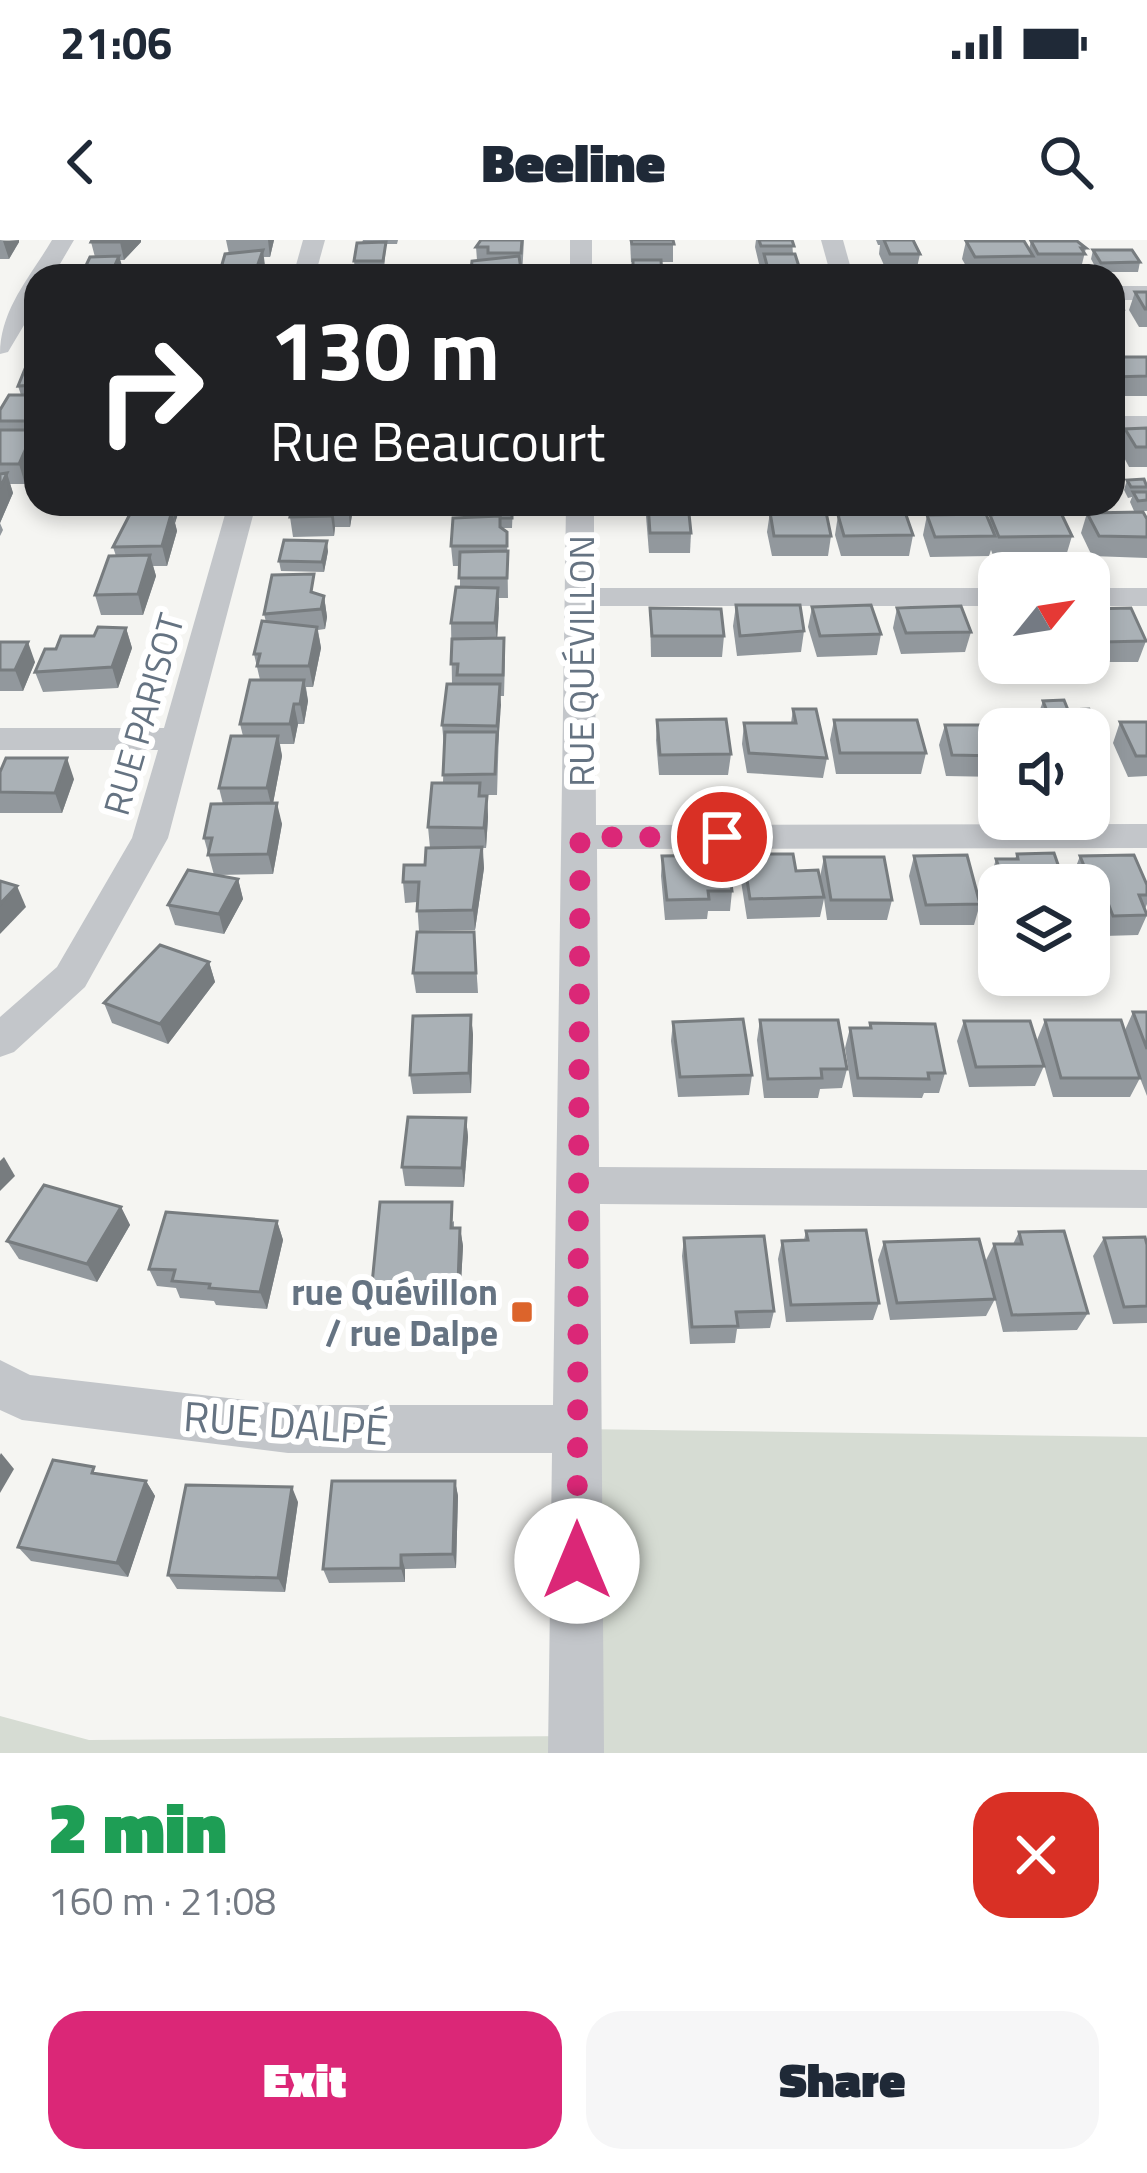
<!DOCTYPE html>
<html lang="en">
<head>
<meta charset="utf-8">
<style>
	:root { --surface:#fff; --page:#f6f6f7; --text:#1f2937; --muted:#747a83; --accent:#db2777 }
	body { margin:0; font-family:"Titillium Web",sans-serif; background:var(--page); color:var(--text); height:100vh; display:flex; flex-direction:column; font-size:45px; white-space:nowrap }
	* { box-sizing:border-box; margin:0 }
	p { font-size:39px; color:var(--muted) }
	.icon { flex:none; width:66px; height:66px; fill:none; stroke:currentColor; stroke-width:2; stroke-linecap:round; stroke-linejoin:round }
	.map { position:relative; height:1513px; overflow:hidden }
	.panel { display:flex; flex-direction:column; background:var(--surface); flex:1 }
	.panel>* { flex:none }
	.hud { position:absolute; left:24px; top:24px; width:1101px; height:252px; border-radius:36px; box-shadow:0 6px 18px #0003; background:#202124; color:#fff; overflow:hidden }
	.needle { width:78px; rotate:60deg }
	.controls { position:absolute; left:978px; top:312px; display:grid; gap:24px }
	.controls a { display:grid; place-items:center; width:132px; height:132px; border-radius:24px; background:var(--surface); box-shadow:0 6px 18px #0003; font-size:60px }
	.pin { position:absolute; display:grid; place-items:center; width:102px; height:102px; color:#fff; margin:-51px; border:6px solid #fff; border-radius:50%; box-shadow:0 3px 12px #0007 }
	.me { position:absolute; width:132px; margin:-66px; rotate:0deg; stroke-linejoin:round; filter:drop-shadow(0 0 9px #0008) }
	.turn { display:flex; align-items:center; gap:42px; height:252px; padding:0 48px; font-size:54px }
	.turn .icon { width:156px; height:156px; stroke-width:2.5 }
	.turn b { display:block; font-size:84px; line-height:102px }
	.round { display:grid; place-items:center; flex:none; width:126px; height:126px; border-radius:36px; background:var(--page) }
	.headline { display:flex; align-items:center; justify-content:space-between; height:204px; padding:0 48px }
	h1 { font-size:72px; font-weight:800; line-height:90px; color:#1e9e55 }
	.cta { display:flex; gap:24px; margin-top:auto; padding:24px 48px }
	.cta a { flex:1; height:138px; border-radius:36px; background:var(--accent); color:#fff; font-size:48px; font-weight:800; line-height:138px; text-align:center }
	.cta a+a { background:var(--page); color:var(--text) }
	.status { display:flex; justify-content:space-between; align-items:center; height:84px; padding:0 60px; background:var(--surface); direction:ltr }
	.status svg { height:33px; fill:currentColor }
	header { display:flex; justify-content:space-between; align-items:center; height:156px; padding:0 48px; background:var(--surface); font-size:54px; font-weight:800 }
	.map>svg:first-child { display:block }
	.green { fill:#d6dcd3 }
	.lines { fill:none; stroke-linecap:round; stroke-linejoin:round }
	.street { fill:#c3c6ca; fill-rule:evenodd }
	.wall { fill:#92989d }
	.shaded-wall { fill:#777c7f }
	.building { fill:#aab1b6; stroke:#777c7f; stroke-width:3 }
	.route { stroke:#db2777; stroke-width:21; stroke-dasharray:0 37.8 }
	.poi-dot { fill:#dc642b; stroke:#fff; stroke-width:4.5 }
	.labels { text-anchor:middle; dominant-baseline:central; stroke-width:12; stroke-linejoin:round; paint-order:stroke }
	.street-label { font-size:36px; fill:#657382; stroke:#fff }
	.poi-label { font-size:36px; font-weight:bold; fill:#657382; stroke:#fff; text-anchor:end }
	.near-street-label { font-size:42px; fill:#657382; stroke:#fff }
</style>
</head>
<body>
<div class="status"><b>21:06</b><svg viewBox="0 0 49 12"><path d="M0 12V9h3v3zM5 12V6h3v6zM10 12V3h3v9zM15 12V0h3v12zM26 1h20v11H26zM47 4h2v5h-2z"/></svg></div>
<header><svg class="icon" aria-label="back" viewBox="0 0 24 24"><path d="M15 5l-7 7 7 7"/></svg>Beeline<svg class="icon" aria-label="search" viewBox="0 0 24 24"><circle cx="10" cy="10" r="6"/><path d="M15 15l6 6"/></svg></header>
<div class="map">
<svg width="1147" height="1513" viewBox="0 0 1147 1513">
	<rect width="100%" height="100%" fill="#f5f5f2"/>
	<path class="green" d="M578,1189L1147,1197V1513H0V1476L89,1500L576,1496Z"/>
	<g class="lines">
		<g class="street">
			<path d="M52,0H74L53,36H36V65L8,112L0,114C0,69 31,36 52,0Z"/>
			<path d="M303,0H325L315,36H293Z"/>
			<rect x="570" y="0" width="22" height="36"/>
			<path d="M821,0H843L853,36H831Z"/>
			<rect x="1113" y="46" width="34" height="14"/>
			<rect x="1113" y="176" width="34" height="16"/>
			<path d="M228,264H256L168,598L85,747L14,812L0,817V777L57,727L132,598L158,510H0V488H164Z"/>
			<path d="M566,264H594V348H999V366H595L596,585L1147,584V608L597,609L599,927L1147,930V968L600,964L604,1513H548L552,1213H288L22,1180L0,1170V1120L30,1135L288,1165H553Z"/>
			<rect x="1089" y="348" width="58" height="18"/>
		</g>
	</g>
	<g class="wall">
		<path d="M0,0L19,2L9,19H0Z"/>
		<path d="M226,0H274L270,17H264L265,28L263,36H223L221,28L229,14Z"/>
		<path d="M363,0H398L397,4H386L384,30H355L354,21Z"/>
		<path d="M481,0H524L522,36H471L472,21L477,20L476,7Z"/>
		<path d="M630,0H673V22H631Z"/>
		<path d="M756,0H792L793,14L800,36H763V24H759L755,7Z"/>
		<path d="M876,0H913L920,14L916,32H887L879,14L880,5H878Z"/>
		<path d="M966,1L1029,9L1031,1L1086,8L1080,32H1034L1031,26L1029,34L971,35L962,19Z"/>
		<path d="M91,2H141L124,20H120L122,26L82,34L95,17Z"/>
		<path d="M1093,10L1140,22L1138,32H1098L1091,19Z"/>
		<path d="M1135,52H1147V87H1139L1129,70Z"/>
		<path d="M1113,53L1123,69L1118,87H1113Z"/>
		<path d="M36,107V219L25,244H10L13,253L0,283L3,290L0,296V170L21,155L18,146L31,124L30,119Z"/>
		<rect x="1113" y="117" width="34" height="39"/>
		<path d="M1147,188V227H1129L1119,208L1125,189Z"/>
		<path d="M1127,240L1147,245V271H1134L1130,262L1132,257L1128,258L1124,250Z"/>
		<path d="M181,264L175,283L177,291L167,326H153L156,336L143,375H101L95,355L116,316L113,307Z"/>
		<path d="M293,264H351L352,275L350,287H335L334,296L293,297L290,277Z"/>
		<path d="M513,264L512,288H502L507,292L508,358H499L497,398L505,419L504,456H500L497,555H481L487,556L488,577L486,608H483L484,628L475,690L419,691L417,662L405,663L403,642L425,625L430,608L428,587L443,543L444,506L442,485L452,444L451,383L460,347V326H453L451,306L467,278Z"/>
		<path d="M645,264H689L691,293L690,313H649Z"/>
		<path d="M903,264H928L927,271H906Z"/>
		<path d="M770,272L831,296L828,316H772L767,292Z"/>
		<path d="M1087,273L1147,279V318L1092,316L1081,293Z"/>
		<path d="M838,275L913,295L909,316H841L835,295Z"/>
		<path d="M927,275L989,281L990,275L1072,296L1066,316L994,318L991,310L989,316L930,317L923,295Z"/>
		<path d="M328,311L324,332L281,331L279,321Z"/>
		<path d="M317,354L324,356L327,377L325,389L318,390L321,408L313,447H306L308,461L304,484H298L294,504H280L282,516L273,563L282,584L273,634L218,635L238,639L243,659L224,694L175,685L168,665L214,635L204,598L223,564L219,548L243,496L240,484L260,440L254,414L266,382L264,374Z"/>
		<path d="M736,365L804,391L801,412L737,416L733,386Z"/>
		<path d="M812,367L881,394L877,415L817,417L808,387Z"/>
		<path d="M650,368L724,396L722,417H651Z"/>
		<path d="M897,368L971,392L965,412L901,414L893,388Z"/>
		<path d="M990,369H999V421H994L985,389Z"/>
		<path d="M1089,369L1146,401L1138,422H1096L1089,406Z"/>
		<path d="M126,388L132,408L118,448L43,452L35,432L56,409Z"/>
		<path d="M0,402L35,422L23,451H0Z"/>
		<path d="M1064,460L1068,470L1089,469L1105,508L1097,529H1089V489H1039L1036,481L1043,461Z"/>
		<path d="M793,469L827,518L823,538L747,533L742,504L744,483H791Z"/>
		<path d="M657,480L731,514L728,535H659L656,500Z"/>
		<path d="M834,480L926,513L921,534H836L830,500Z"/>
		<path d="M1120,482H1147V536L1128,537L1113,503Z"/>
		<path d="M945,485L999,489V537L946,536L939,505Z"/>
		<path d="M0,532L74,539L62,573H0Z"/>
		<path d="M743,614L820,637L824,617L892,660L887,680H827L824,659L820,677L747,679L740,635Z"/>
		<path d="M1017,614L1065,645H999V670L990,639L996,619H1015Z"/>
		<path d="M662,616L732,651L730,671H708L707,679L665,680L661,636Z"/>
		<path d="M914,616L980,664L974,685H920L909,636Z"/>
		<path d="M1080,616L1147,645V664L1145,669L1147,675L1138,695L1104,696L1096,675H1089V645H1075L1072,637Z"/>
		<path d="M474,692L478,753H416L413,733Z"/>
		<path d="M209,722L215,742L168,804L112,783L104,763Z"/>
		<path d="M1133,772H1147V856L1140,838L1130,857H1053L1037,800L1045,780L1125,790Z"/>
		<path d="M471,775L473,795L471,853L413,854L410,835Z"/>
		<path d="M760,780L847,829L842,848L820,849L818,858H764L757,800Z"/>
		<path d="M964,781L1044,826L1035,846L969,847L957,801Z"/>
		<path d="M673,782L752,835L749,855L678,857L671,801Z"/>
		<path d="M870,783L945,833L939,853H924L922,858L853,857L845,808L850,788H869Z"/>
		<path d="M466,878L468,897L464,947L405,946L402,927Z"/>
		<path d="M121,967L130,985L97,1042L19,1019L7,1001Z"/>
		<path d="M277,981L283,1000L267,1069L216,1065L214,1061L180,1058L176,1048L157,1046L149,1029Z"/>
		<path d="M454,981V988H460L463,1006L460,1061L376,1062L372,1044Z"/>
		<path d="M806,991L879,1063L873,1080L786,1082L778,1019L782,1001L804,1000Z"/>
		<path d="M1019,992L1088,1073L1077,1090L1003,1092L995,1059L986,1076L890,1080L878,1020L884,1002L985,1022L994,1004H1013Z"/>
		<path d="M684,998L774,1071L770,1088L737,1089L735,1103L690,1104L682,1016Z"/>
		<path d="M1104,998L1147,1005V1083L1113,1084L1093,1016Z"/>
		<path d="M99,1234L146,1241L155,1256L128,1337L31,1321L18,1307Z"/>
		<path d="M455,1241L458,1256L456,1328L405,1329V1342L329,1343L323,1329Z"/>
		<path d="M298,1262L285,1352L177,1349L168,1335Z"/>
	</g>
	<g class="shaded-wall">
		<path d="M19,0V2L9,19L3,1Z"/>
		<path d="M122,0H141V2L124,20L120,2Z"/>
		<path d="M268,0H274L270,17Z"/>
		<path d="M263,10L265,28L263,36H259L257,27Z"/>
		<path d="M119,16L122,26L117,36H111Z"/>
		<path d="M34,190L36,219L25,244L19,224Z"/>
		<path d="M7,233L13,253L0,283V248Z"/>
		<path d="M175,264H181L175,283L173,273Z"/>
		<path d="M348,264H351L352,275L350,287Z"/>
		<path d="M333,267L335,287L334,296L331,276Z"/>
		<path d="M172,271L177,291L167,326L162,306Z"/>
		<path d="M327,301L328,311L324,332L322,322Z"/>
		<path d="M150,315L156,336L143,375L138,354Z"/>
		<path d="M498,348L499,368L497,403L495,383Z"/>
		<path d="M324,356L327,377L325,389L321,369Z"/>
		<path d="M317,387L321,408L313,447L309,426Z"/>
		<path d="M126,388L132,408L118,448L112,427Z"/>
		<path d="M28,402L35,422L23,451L15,430Z"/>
		<path d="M304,440L308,461L304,484L300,464Z"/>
		<path d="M500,444L501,465L498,507L497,486Z"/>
		<path d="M294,464L298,484L294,504L290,484Z"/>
		<path d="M278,496L282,516L272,569L267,548Z"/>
		<path d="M67,518L74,539L62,573L55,553Z"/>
		<path d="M487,556L488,577L486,608L484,588Z"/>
		<path d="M277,563L282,584L273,634L268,614Z"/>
		<path d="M482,607L484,628L475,690L473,670Z"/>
		<path d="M238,639L243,659L224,694L219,674Z"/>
		<path d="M17,646L26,667L0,694V664Z"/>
		<path d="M209,722L215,742L168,804L160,784Z"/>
		<path d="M471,775L473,795L471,853L469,833Z"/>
		<path d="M466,878L468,897L464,947L462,928Z"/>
		<path d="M4,917L15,936L0,951V921Z"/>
		<path d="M121,967L130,985L97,1042L87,1024Z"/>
		<path d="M277,981L283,1000L267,1069L260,1052Z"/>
		<path d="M460,988L463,1006L460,1061L458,1044Z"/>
		<path d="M1,1213L14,1229L0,1253V1215Z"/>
		<path d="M146,1241L155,1256L128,1337L117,1323Z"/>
		<path d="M455,1241L458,1256L456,1328L453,1314Z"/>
		<path d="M292,1247L298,1262L285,1352L278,1338Z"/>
		<path d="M401,1315L405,1329V1342L401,1328Z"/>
	</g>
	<g class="building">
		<path d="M92,0H122L120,2H91Z"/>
		<path d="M481,0H522L521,13H488V7H476Z"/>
		<path d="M631,0H673L674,4H632Z"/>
		<path d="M759,0H792L794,6H761Z"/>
		<path d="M884,0H913L920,14H890Z"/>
		<path d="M966,1H1024L1033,16L975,17Z"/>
		<path d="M1031,1H1077L1086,8H1081L1085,14H1038Z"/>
		<path d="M386,2L383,21H354L357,3Z"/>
		<path d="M263,10L257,27L221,28L225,14Z"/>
		<path d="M1093,10H1132L1140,22L1101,23Z"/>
		<path d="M764,14H795L801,33H769Z"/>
		<path d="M119,16L111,34H82L90,17Z"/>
		<path d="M519,16L522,36H485V30H471L472,21Z"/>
		<path d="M633,20H661L662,36H633Z"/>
		<path d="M350,32H380L379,36H349Z"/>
		<path d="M112,34L111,36H72L73,35Z"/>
		<path d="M1135,52H1147V69H1145Z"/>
		<path d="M1113,53L1123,69H1113Z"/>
		<path d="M1113,117H1147V136L1113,137Z"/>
		<path d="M27,124H36V145L18,146Z"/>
		<path d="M9,155H36V181H0V170Z"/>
		<path d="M1147,188V207H1136L1125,189Z"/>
		<path d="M0,190H34L19,224H0Z"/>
		<path d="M7,233L0,248V234Z"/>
		<path d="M1144,239L1147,247H1131L1127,240Z"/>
		<path d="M1133,252H1147V260L1138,261Z"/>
		<path d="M138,264H175L172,273V271L135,272Z"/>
		<path d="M293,264H348L347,267H333L331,276L290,277Z"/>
		<path d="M468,264H512V278H500V276L467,278Z"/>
		<path d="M648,264H688L691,293H650Z"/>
		<path d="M172,271L162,306L113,307L131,272Z"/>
		<path d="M1060,271L1072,296L999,297L990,275L1018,272Z"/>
		<path d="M770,272H826L831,296H774Z"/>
		<path d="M857,272H905L913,295L844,296L838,275Z"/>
		<path d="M1143,272L1147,279V297L1099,296L1087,273Z"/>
		<path d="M986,274L995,296L935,297L927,275Z"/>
		<path d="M500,276V287L507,292V306H451L453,278Z"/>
		<path d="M284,300L327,301L322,322L279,321Z"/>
		<path d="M508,311L507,338H459L460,312Z"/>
		<path d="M150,315L138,354L95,355L109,316Z"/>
		<path d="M314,334L311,352L324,356L321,369L264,374L272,335Z"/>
		<path d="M456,347L498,348L495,383H451Z"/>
		<path d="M736,365H800L804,391L740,396Z"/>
		<path d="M871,365L881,394L820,396L812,367Z"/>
		<path d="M961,366L971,392L906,393L897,368Z"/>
		<path d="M650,368L721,369L724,396H652Z"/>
		<path d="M1131,368L1146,401L1103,402L1089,369Z"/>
		<path d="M990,369H999V397Z"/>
		<path d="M262,381L317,387L309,426H257L260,414H254Z"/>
		<path d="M98,387L126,388L112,427L35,432L45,409H56L61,396H94Z"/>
		<path d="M504,398L503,435H457L458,424H451L452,399Z"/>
		<path d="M0,402H28L15,430H0Z"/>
		<path d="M250,440H304L300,464H294L290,484H240Z"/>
		<path d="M447,444H500L497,486L442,485Z"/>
		<path d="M1064,460L1068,470L1089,469L1105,508H1089V489H1054L1043,461Z"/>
		<path d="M793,469H816L827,518L749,513L744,483H796Z"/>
		<path d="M726,479L731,514L660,515L657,480Z"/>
		<path d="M834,480H917L926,513H840Z"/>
		<path d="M1120,482H1147V516H1136Z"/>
		<path d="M945,485H1014L1015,489H999V516L952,515Z"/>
		<path d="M445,492H497L495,534L443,535Z"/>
		<path d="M231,496H278L267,548H219Z"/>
		<path d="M6,518H67L55,553L0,552V532Z"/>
		<path d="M432,543H480L479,556H487L484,588L428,587Z"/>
		<path d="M277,563L268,614L208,615L212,598H204L211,564Z"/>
		<path d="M482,607L473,670L417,671L419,642H403L404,625H425L426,608Z"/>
		<path d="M1054,613L1065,645H1005L996,619H1018L1017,614Z"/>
		<path d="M743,614H793L796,631L818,630L824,657L750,659Z"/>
		<path d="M727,615L732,651H708L709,659L667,660L662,616Z"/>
		<path d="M967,615L980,664L926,665L914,616Z"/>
		<path d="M1134,615L1147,645V655H1139L1147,675L1113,676L1105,655H1096L1080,616Z"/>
		<path d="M824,617H884L892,660H831Z"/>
		<path d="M188,630L238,639L219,674L168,665Z"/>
		<path d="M0,641L17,646L0,664Z"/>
		<path d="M417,692H474L476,733H413Z"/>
		<path d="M160,705L209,722L160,784L104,763Z"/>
		<path d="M1133,772H1147V809Z"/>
		<path d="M471,775L469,833L410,835L413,776Z"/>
		<path d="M743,779L752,835L680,837L673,782Z"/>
		<path d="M760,780H838L847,829H821L822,838L768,839Z"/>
		<path d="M1045,780H1121L1140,838H1061Z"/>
		<path d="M964,781H1030L1044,826L976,827Z"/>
		<path d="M870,783L935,784L945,833H928L929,839L858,838L850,788H871Z"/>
		<path d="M408,877L466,878L462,928L402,927Z"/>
		<path d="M44,945L121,967L87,1024L7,1001Z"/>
		<path d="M380,962H452L451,988H460L458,1044H372Z"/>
		<path d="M166,972L277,981L260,1052L209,1048L210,1044L172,1041L175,1030L149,1029Z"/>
		<path d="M866,990L879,1063L791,1065L782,1001L808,1000L806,991Z"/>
		<path d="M1064,991L1088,1073L1012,1075L994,1004H1022L1019,992Z"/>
		<path d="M764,996L774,1071L736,1072L738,1086L692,1087L684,998Z"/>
		<path d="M1145,997L1147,1005V1066L1124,1067L1104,998Z"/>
		<path d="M979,999L995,1059L897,1063L884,1002Z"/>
		<path d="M53,1220L94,1227L92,1233L146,1241L117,1323L18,1307Z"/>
		<path d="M332,1241H455L453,1314L401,1315V1328L323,1329Z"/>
		<path d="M186,1245L292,1247L278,1338L168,1335Z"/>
	</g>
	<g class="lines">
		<path class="route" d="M577,1321L580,597H722"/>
	</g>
	<rect class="poi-dot" x="510" y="1060" width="24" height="24" rx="6"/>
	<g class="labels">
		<g class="street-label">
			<text transform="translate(580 421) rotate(-90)">RUE QUÉVILLON</text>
			<text transform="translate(143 474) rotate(-74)">RUE PARISOT</text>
		</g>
		<g class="poi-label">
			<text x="498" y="1051">rue Quévillon<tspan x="498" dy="41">/ rue Dalpe</tspan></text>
		</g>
		<g class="near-street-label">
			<text transform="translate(286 1182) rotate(4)">RUE DALPÉ</text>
		</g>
	</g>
</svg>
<div class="controls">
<a><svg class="needle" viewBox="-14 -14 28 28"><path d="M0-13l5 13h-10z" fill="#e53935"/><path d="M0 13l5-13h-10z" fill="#747a83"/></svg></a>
<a><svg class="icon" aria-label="sound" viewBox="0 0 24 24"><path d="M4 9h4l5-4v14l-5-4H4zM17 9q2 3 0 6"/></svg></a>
<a><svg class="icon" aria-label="layers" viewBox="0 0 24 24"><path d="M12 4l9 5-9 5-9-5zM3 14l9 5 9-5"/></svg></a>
</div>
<div class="pin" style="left:722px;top:597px;background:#d93025"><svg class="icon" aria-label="arrive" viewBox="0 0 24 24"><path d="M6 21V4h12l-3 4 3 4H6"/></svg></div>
<svg class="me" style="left:577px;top:1321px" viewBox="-20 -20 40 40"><circle r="19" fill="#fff"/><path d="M0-13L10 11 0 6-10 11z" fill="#db2777"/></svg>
<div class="hud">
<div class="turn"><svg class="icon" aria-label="right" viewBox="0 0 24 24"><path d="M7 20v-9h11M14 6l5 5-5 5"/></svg><div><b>130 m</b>Rue Beaucourt</div></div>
</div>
</div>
<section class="panel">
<div class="headline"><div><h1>2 min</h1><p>160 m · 21:08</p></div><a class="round" style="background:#d93025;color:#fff"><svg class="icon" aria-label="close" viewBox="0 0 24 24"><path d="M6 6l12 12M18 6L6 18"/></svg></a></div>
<div class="cta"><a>Exit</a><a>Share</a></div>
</section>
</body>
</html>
